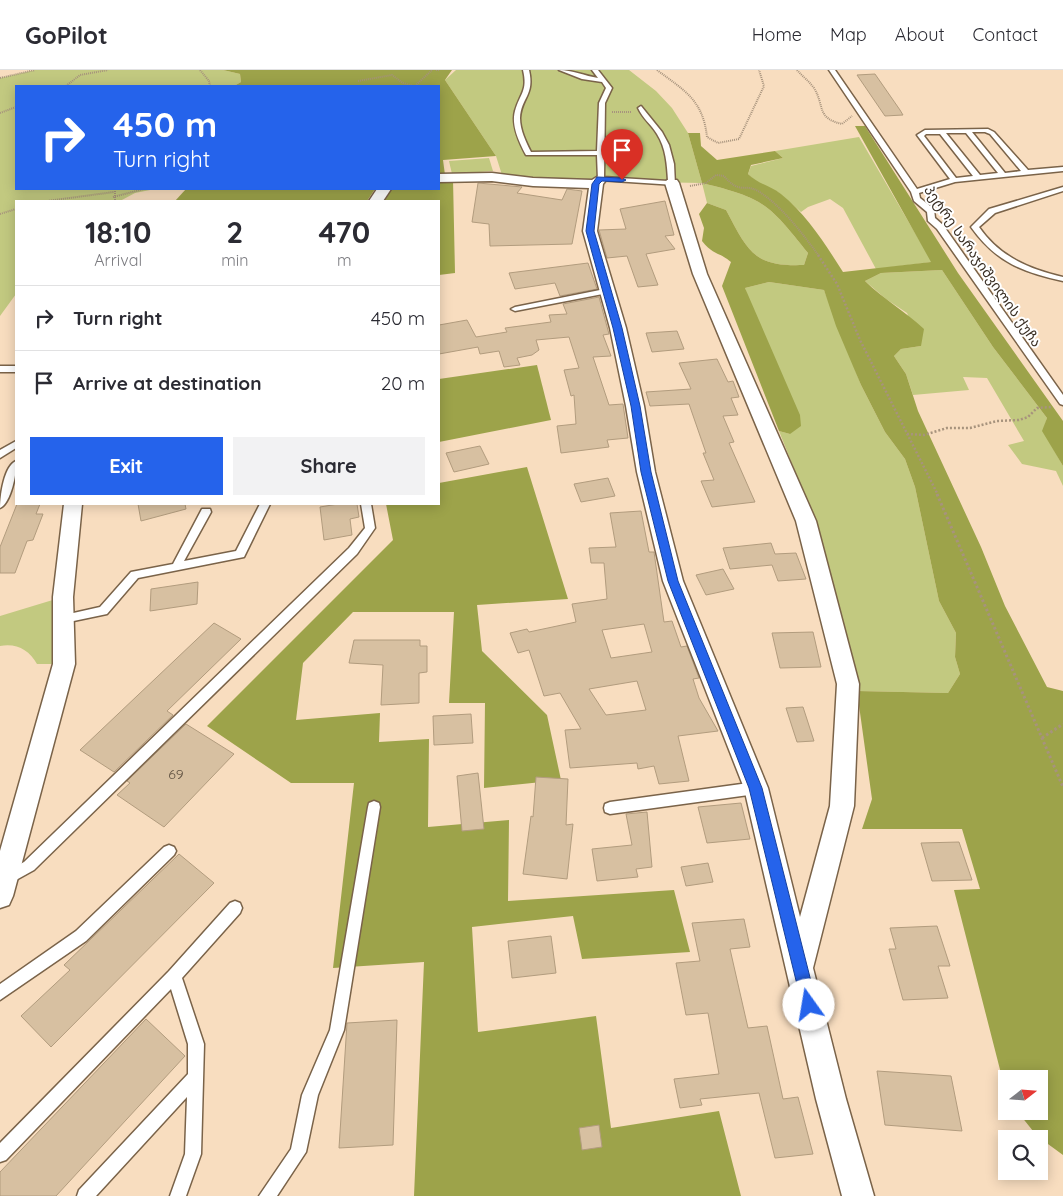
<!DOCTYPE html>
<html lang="en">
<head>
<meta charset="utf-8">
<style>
	:root { --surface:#fff; --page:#f2f2f3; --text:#2b2b33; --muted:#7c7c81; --line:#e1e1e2; --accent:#2563eb }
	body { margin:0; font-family:Quicksand,"Noto Sans Georgian",sans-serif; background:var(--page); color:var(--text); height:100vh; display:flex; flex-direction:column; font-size:19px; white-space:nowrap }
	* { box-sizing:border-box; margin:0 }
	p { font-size:16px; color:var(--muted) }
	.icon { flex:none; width:28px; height:28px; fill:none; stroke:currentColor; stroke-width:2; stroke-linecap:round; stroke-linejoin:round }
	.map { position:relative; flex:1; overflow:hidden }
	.details { position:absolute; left:15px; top:130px; width:425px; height:305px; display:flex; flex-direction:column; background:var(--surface); border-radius:0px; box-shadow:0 2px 12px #0003 }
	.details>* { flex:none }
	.hud { position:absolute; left:15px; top:15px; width:425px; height:105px; border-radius:0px; box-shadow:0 2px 12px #0003; background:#2563eb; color:#fff; overflow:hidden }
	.needle { width:32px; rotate:73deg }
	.fabs { position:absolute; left:998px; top:1000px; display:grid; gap:10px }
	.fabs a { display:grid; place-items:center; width:50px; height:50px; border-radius:0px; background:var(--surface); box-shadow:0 2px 12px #0003; font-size:25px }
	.pin { position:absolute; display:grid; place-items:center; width:42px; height:42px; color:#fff; margin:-51px -21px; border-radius:50% 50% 50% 0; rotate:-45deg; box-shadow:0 0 5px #0007 }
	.pin .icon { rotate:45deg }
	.me { position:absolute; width:55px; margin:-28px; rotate:347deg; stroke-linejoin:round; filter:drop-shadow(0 0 4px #0008) }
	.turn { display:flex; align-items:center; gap:18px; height:105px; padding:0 15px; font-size:22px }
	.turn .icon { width:65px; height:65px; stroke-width:2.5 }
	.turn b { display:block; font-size:35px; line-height:42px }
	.eta { display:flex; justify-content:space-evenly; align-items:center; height:85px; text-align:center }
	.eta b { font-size:30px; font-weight:700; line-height:35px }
	.cta { display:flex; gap:10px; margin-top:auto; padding:10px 15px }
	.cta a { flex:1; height:58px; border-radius:0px; background:var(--accent); color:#fff; font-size:20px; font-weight:700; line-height:58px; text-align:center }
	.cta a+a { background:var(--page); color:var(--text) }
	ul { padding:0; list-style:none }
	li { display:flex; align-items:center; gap:15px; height:65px; padding:0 15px; border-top:1px solid var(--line) }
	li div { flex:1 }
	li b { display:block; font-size:19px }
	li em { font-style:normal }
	header { display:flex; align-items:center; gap:30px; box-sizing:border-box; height:70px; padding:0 25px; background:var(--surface); border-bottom:1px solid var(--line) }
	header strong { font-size:24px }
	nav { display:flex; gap:28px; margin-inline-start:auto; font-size:18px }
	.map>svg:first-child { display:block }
	.green { fill:#c2c980 }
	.forest { fill:#9da34a }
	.building { fill:#d7c0a1; stroke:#b29c7e; fill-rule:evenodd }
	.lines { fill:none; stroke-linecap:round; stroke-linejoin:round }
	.lane-casing { stroke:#7a6349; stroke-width:3 }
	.street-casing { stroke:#7a6349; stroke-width:3 }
	.path-far2 { stroke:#a7937d; stroke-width:2; stroke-dasharray:1 1; stroke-linecap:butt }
	.path-far1 { stroke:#a7937d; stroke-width:2.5; stroke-dasharray:2 2; stroke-linecap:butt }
	.path { stroke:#a7937d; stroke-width:3; stroke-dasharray:2.5 2.5; stroke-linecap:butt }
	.lane { fill:#fff; fill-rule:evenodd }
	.street { fill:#fff; fill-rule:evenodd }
	.route { fill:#2563eb; stroke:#184099 }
	.labels { text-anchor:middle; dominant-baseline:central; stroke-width:4; stroke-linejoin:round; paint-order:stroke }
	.far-street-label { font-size:14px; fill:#382d22; stroke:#fff }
	.number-label { font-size:14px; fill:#605242 }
</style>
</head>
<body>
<header>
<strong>GoPilot</strong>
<nav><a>Home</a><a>Map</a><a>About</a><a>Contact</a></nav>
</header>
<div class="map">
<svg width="1063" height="1126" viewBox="0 0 1063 1126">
	<rect width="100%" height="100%" fill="#f8ddbf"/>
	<g class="green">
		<path d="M35,0H223L240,4L241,12L234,16H16V119H186H155L135,123L120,131H16V224L0,246V8Z"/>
		<path d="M456,0H629L656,21L672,38L688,63L702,113C764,128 769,134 808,183L804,195C753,197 748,181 726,140L707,133L702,113L541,110L502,105L496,86L445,10Z"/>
		<path d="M859,67L932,192L876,199L843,138L830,129L808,137L801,142L778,122L757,113L748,104L751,96L783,88L775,81Z"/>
		<path d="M489,88L493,101L452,104L449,91Z"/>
		<path d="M942,200L993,277L1047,348L1043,361L1063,396V416L1056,401L1022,394L1008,375L1024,371L987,308L963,307L969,320L913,325L906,304L894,286L901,279L921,276L907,243L886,229L865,211L881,203Z"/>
		<path d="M769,212L824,220L861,315L885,362L905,389L915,417L939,531L956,563L955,587L960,604L948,623L857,621L818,459L779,361L790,364L745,218Z"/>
		<path d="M56,529L54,594H37C29,580 17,573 0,576V546Z"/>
	</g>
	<g class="forest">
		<path d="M223,0H452L445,10L496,86L443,90L445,105L439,106V16H234L241,12L240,4Z"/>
		<path d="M855,56H865L958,203L1063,351V396L1042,361L1047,348L993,277L942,200L881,203L865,211C883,229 905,241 924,259L921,276L901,279L894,286L906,304L918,341L981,477L1005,536L1047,617L1063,621V1085L1037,1066L1017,1041H1039V1009H1006V1023L954,820L980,819L962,759H862L872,729L857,621L948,623L960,604L955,587L956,563L939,531L915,417L905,389L885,362L861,315L836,256L824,220L769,212L745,218L800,345L801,356L790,364L779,361L722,216L731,192C718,181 714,186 702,171L704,158L699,144L707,133L726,140C748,181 753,197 804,195L808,183C769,134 764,128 702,113L688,63H700L701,76L717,90L775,81L783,88L751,95L748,104C758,114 771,116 781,124C808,146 825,174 843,202L931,192Z"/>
		<path d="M453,109L455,203L439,205V131H383L392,119H439V111Z"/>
		<path d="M186,119H375L367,131H175Z"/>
		<path d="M537,295L551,350L439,372V309Z"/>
		<path d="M527,397L568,529L477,535L482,581L547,645L561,710L484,718L485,633H449L454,542H353L303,593L296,650L380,643L379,672L429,669L428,757L509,750L508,831L674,820L690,882L582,889L573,846L472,857L478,962L596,946L611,1058L719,1041L741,1126H414L424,892L333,898L354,713H291L207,656L393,470L386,434H439V413Z"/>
	</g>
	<g class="building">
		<path d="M875,4L900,40L903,45L885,46L857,5Z"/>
		<path d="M478,113L522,117L517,123L562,130L567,119L582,121L572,174L490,176L489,154L472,152Z"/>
		<path d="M665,131L674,165L665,166L675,179L646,184L658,215L638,217L627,186L607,188L599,160L626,159L620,139Z"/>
		<path d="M588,193L597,219L560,226L555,213L515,219L509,203Z"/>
		<path d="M599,227L609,264L603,265L611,286L593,287L609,335L623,334L628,368L607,370L609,377L561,383L557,356L576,354L574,325L571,326L564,300L579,298L569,267L536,270L539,280L532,285L517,288L520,295L504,297L499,281L480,284L478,277L439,284V255L467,250L476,267L507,262L505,258L551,252L549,245L567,244L563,234Z"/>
		<path d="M677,261L684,279L652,282L646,263Z"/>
		<path d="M717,289L728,312L733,311L739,327L731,328L738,345L723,346L734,372L729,373L755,432L712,437L701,411L714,410L703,383H706L689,334L650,336L646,322L691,319L679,293Z"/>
		<path d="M480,376L489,394L454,402L446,383Z"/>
		<path d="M608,408L615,426L581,432L574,414Z"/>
		<path d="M17,434H40L36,444H43L33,470L27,471L15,503H0V477Z"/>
		<path d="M138,434H185L186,439L141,451Z"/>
		<path d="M338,434H357L359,447L350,449L352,465L324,470L320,437Z"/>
		<path d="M641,441L649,482H654L664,552L672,551L681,577L687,576L699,608L693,609L699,628L718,661L678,666L689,711L659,714L654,696L638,699L637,693L570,698L565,660L581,659L560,623L544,626L529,580L518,583L510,563L527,559L529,562L576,552L572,534L607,529L604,493H591L589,478L616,477L610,443ZM644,554L652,582L611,588L602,560ZM637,611L646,640L606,645L589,619Z"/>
		<path d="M771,473L775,484L796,483L806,509L778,511L772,495L730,499L723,478Z"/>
		<path d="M723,499L734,519L706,525L696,505Z"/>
		<path d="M198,512L197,534L150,541L151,519Z"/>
		<path d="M214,553L241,569L167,641L173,645L114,702L80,680Z"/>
		<path d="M813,562L821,597L780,598L772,563Z"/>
		<path d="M354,570H420V576H427V602L419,603V633L381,635L383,595L349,593Z"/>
		<path d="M803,637L814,671L797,672L786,638Z"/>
		<path d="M471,644L473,673L434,675L433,646Z"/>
		<path d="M186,654L234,684L164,757L117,725L130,713L127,711Z"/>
		<path d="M478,703L484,759L462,761L457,706Z"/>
		<path d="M536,707L568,709L566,755L573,754L567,809L523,804L531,746L533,747Z"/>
		<path d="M741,733L750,769L707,773L698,737Z"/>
		<path d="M647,742L652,797L636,799L638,807L597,811L592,779L632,775L626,744Z"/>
		<path d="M959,772L972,810L932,811L921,773Z"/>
		<path d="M179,784L214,813L51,977L21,946L70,900L64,895Z"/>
		<path d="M708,793L713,812L686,816L681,797Z"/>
		<path d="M744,849L750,877L730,879L748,958L767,956L783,1029L798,1027L813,1084L775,1088L759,1023L700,1029L702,1035L680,1038L674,1009L719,1004L708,943L686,945L676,893L700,891L692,853Z"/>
		<path d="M937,856L950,896H938L948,928L903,930L889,879H896L890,858Z"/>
		<path d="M551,866L556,903L512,908L508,871Z"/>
		<path d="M146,949L185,986L56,1126H0V1102Z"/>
		<path d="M397,950L393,1075L339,1078L347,953Z"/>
		<path d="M877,1001L951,1006L962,1061L885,1055Z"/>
		<path d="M599,1055L602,1077L582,1080L579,1058Z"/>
	</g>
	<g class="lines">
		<g class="lane-casing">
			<g id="lane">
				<path d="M523,0H529C535,25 521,28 520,48C520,60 526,72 531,82L597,81L599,33L606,18L602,12L582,9L559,0C572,0 585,6 598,8L592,0H598L612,18L605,33L604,107L668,111C667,95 666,78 657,64C651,54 643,49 638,38L641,36L662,62L669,75L674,94L675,115L598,110L597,85H526C519,72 511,55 515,41C520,23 528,21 523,0Z"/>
				<path d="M829,0H835L917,119L950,109L917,65L925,60L988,59L994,62L1028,100L1063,97V101L955,112L919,123L920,128L934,139L935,148L943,155L1063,325V335L1060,334L937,159L928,151L927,142L914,131L911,122ZM972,62H985L990,64L1021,101L1005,103ZM946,63H966L998,103L980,105ZM926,64H940L973,106L956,108L924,66Z"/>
				<path d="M1063,117V121L995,143L979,157C1000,187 1029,199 1063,207V211C1022,202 996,192 971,157L989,139Z"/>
				<path d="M605,219L609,221L608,223L515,241L511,239L515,237Z"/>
				<rect x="0" y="296" width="16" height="6"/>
				<path d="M16,371V378L0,388V380Z"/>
				<path d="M16,391C17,402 11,433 0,438C0,426 4,396 16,391Z"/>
				<path d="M260,434H270L244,487L138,508L107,544L64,553L60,552L58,549L60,546L100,537L131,502L173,494L202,439H210L211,442L184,491L236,481Z"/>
				<path d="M361,434H371L375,458L357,484L34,800L7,815L2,814L0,809L2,804L24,792L349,478L365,458Z"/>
				<path d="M756,712L760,714L762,718L760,722L756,724L610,744L605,742L604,738L605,734L610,732Z"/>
				<path d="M374,731L379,733L380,737L344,960L318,1025L306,1082L277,1126H259L291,1079L302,1025L330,960L368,737L369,733Z"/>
				<path d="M169,775L174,777L176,781L174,785L86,871L0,930V914L76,861L164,777Z"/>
				<path d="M235,831L240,833L242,838L240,843L182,908L204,974L201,1084L186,1126H170L185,1084L187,1027L96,1126H77L79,1120L188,1004V974L171,919L6,1090L0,1092V1073L169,901L230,833Z"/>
			</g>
		</g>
		<g class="street-casing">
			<g id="street">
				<path d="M492,103L533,108L592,110L600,105L607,109L603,114L597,161L626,258L644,336L655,402L683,511L768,718L800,847L830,736L837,614L796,451L693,204L665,113L667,110H677L679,113L707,204L816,451L859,614L854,736L813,898L846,1029L874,1126H842L816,1029L744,718L663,511L637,402L626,336L610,258L583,161L589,118L533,116L492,111L439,112V104Z"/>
				<path d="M377,119H391L383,131H369Z"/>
				<path d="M64,434H82L73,527L75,594L13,826L9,835L0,838V781L53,594V527Z"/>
			</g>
		</g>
		<g class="path-far2">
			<path d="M200,0L209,11L210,16"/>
			<path d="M436,0H440"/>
			<path d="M657,0C685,21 703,30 707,67L718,73L739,69L764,16L759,0"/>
			<path d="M797,0C802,6 809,11 814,18C825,36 816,48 842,54L852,46"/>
			<path d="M0,8L35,0"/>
			<path d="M358,11L392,5L403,13L413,16"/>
			<path d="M66,16L80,5L108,0"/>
			<path d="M415,16L432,0"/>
			<path d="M612,42H631"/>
			<path d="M0,43L16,37"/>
			<path d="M690,116L706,113L716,105L724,106C740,125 744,113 758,121C782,136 802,163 819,186"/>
			<path d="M115,119V131"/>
			<path d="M113,127L144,119"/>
			<path d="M47,131L114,122"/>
			<path d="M0,144L16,139"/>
		</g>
		<g class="path-far1">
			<path d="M818,185L837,214L860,270L938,425"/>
			<path d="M907,364L924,365L947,358H970L997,351L1019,350L1028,347L1037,338L1052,337"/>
		</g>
		<g class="path">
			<path d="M937,424L1063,717"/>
			<path d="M1042,668L1063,654"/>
		</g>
		<use href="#lane" class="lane"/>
		<use href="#street" class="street"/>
	</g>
	<path class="route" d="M597,107L622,108L626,110L622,112L602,111L599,114L594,161L622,258L640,336L651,402L678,511L762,718L817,935L814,940L809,942L804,940L802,935L749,718L668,511L641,402L631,336L613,258L586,161L592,114Z"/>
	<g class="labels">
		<g class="far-street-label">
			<text transform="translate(983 196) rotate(55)">პეტრე სარაჯიშვილის ქუჩა</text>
		</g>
		<g class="number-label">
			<text x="176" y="704">69</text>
		</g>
	</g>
</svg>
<div class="fabs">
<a><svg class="needle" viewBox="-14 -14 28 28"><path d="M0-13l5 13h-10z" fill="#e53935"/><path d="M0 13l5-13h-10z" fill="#7c7c81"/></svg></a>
<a><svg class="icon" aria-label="search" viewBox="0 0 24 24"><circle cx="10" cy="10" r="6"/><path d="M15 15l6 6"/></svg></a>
</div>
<div class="pin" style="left:622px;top:110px;background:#d93025"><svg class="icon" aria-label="arrive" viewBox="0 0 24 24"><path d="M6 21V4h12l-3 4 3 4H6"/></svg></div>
<svg class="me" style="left:809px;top:935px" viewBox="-20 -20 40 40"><circle r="19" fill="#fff"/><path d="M0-13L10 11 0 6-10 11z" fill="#2563eb"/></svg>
<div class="hud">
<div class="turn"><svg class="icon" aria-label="right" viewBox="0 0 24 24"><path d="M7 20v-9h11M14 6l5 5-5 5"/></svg><div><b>450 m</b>Turn right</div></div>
</div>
<section class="details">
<div class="eta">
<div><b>18:10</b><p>Arrival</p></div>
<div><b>2</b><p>min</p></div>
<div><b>470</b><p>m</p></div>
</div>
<ul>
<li><svg class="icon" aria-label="right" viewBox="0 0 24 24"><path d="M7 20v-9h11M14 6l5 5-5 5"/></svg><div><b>Turn right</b></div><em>450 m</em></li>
<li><svg class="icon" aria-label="arrive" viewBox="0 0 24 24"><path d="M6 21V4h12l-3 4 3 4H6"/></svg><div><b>Arrive at destination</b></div><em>20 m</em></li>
</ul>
<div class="cta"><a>Exit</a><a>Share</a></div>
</section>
</div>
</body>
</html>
